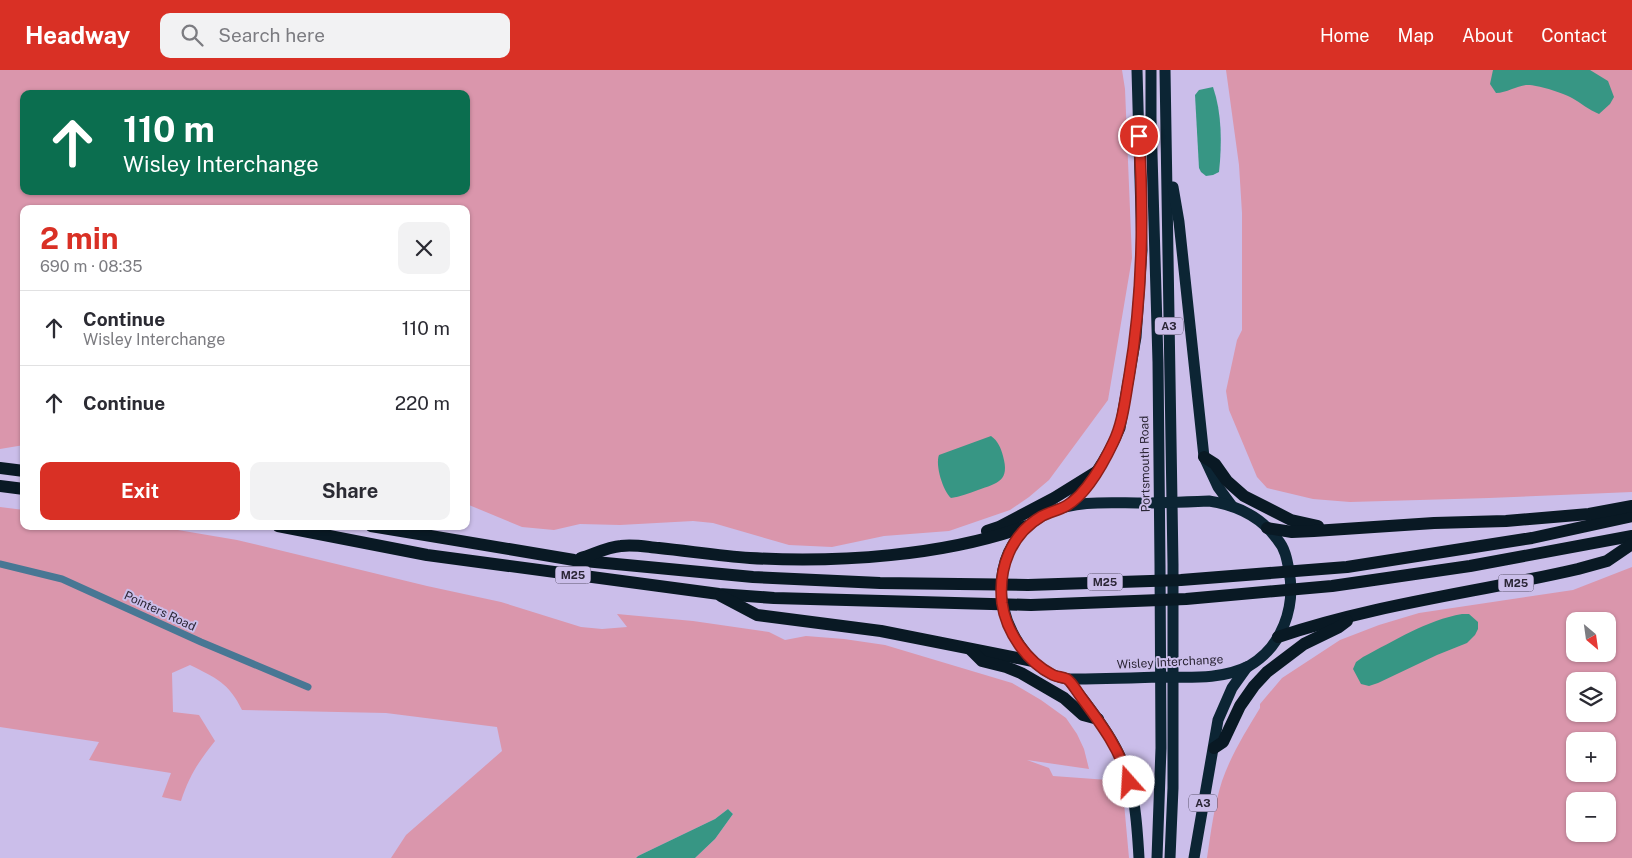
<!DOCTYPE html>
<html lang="en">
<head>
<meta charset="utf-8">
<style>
	:root { --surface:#fff; --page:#f2f2f3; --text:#2b2b33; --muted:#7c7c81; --line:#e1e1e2; --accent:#d93025 }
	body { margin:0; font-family:"Public Sans",sans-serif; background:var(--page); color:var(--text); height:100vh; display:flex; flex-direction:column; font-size:19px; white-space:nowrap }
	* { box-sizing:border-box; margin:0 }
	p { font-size:16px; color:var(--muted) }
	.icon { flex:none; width:28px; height:28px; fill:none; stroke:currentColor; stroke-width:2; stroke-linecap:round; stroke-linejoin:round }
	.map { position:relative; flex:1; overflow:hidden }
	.details { position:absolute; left:20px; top:135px; width:450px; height:325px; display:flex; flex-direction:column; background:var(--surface); border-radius:10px; box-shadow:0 1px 4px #0004 }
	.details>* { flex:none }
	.banner { position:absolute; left:20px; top:20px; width:450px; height:105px; border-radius:10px; box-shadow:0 1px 4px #0004; background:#0b6e4f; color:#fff; overflow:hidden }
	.needle { width:32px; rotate:151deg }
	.fabs { position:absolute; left:1566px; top:542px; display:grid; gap:10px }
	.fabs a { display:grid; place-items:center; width:50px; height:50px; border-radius:10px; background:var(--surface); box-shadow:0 1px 4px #0004; font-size:25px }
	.pin { position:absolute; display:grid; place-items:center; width:42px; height:42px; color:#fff; margin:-21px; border:2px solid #fff; border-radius:50%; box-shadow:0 1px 5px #0007 }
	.me { position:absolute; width:55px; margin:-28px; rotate:341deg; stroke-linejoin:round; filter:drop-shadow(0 0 4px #0008) }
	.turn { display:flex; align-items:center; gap:18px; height:105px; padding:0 20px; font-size:22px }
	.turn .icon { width:65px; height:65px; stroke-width:2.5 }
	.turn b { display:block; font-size:35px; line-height:42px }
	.round { display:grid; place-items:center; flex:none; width:52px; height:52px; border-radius:10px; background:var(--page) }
	.head { display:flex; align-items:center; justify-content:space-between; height:85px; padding:0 20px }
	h1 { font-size:30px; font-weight:700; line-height:38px; color:var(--accent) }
	.cta { display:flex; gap:10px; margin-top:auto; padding:10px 20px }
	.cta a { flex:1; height:58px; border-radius:10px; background:var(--accent); color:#fff; font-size:20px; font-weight:700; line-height:58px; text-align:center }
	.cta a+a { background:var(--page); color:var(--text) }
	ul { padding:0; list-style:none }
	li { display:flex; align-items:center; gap:15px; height:75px; padding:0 20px; border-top:1px solid var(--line) }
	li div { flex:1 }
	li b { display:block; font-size:19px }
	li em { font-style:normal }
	header { display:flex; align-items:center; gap:30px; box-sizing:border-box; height:70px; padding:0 25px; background:var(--accent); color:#fff }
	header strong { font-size:24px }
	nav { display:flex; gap:28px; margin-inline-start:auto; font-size:18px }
	.search { width:350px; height:45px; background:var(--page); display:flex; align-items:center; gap:12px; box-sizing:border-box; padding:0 18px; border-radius:10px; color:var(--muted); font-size:19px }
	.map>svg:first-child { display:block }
	.green { fill:#da96ac; fill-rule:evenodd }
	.water { fill:#379684 }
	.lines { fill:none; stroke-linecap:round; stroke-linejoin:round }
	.minor { stroke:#487794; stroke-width:7 }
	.trunk { stroke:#0c2534; stroke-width:11 }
	.motorway { stroke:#091924; stroke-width:12 }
	.route-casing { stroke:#8d1f18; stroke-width:12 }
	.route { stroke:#d93025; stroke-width:9 }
	.labels { text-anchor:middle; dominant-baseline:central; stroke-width:4; stroke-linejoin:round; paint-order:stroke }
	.shield { fill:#cbbeea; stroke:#5b546c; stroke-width:1 }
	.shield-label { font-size:11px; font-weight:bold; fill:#2b2636 }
	.street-label { font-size:12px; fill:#2b2636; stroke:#cbbeea }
</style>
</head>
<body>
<header>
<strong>Headway</strong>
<div class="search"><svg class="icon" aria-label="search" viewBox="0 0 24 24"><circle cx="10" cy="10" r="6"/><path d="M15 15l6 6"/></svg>Search here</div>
<nav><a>Home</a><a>Map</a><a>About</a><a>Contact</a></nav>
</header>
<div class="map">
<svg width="1632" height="788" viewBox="0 0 1632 788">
	<rect width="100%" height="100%" fill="#cbbeea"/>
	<g class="green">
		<path d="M0,0H1122L1125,19L1132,188L1108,330L1049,410L1029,427L1010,440L949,461L884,466L832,477L789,475L713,453L693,451L620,455L580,454L554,460L522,457L469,435L466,441V139H24V375L0,379ZM24,24H466V121H24Z"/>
		<path d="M1226,0H1632V422L1489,428L1350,432L1313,429L1267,418L1257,407L1229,340L1226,321L1237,270L1242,260V143L1239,95Z"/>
		<path d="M0,437L24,440V456H153L172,459L237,470L427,516L501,532L581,557L602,559L627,557L617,544L693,551L769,562L785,570L806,566L844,569L885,575L1012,613L1041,630L1066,648L1077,664L1084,679L1089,699L1027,690L1049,698L1053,706L1122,711L1129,788H695L715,769L733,744L728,739L715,749L638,786L636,788H391L406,765L502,681L497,657L386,643L242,640C229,613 216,608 190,595L172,603L173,642L199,645L215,671C199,691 189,706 181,731L162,727L171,703L89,690L99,672L0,657Z"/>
		<path d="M1632,497V788H1207C1211,762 1214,736 1222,711C1231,685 1246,661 1260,638V634L1282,608L1340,570L1379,555L1419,543L1573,520ZM1575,551H1608V584H1575ZM1575,611H1608V644H1575ZM1575,671H1608V704H1575ZM1575,731H1608V764H1575Z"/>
	</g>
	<g class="water">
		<path d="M1493,0H1590L1608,11L1614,27L1610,34L1599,44C1589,40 1581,33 1572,28C1563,23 1541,16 1530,15C1519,14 1508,23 1496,23L1490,14Z"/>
		<path d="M1213,17C1222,43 1222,74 1219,102L1213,105L1206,106L1201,102L1199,98L1195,25L1199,20Z"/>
		<path d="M991,366C998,371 1001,378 1003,386C1010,411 998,413 978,420C969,423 960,427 951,428C943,421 935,395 939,385Z"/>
		<path d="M1462,544H1469L1478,552V559L1475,565L1467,573L1437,585L1378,613L1369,616L1361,614L1353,599L1356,592L1363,587C1394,571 1427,550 1462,544Z"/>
		<path d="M728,739L733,744L715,769L695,788H636L638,786L715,749Z"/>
	</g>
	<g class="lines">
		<path class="minor" d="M0,494L62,509L201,572L308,617"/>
		<g class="trunk">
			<path d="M1151,0V49L1158,292L1160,495L1161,678L1157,788"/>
			<path d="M1165,0L1173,494V718L1170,788"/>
			<path d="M1173,117L1179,152L1204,387L1218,417L1232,436"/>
			<path d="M1209,431C1236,435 1261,447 1277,469C1285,478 1287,489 1289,501C1296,537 1282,577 1249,596C1222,610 1188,607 1159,607C1129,608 1098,609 1068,609C1047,606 1031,591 1020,575C988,528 996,467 1050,442C1077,430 1111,433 1140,433C1163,433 1186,432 1209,431Z"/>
			<path d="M1067,436C1091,414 1107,388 1120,358L1136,267L1142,180L1137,0"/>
			<path d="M1068,609C1086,634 1107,658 1120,686C1135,718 1137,753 1139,788"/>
			<path d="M1194,788L1218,650L1232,618L1247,597"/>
		</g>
		<g class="motorway">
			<path d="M1204,387L1215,394L1227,411L1244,426L1291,450L1318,456"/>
			<path d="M0,398L24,401"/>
			<path d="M0,416L24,419"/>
			<path d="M278,456L427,485L719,524L774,528L1031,535L1186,529L1332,516L1470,496L1632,466"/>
			<path d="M371,456L574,490L753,507L880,513L1028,515L1181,510L1347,497L1532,468L1632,446"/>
			<path d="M1267,458L1292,462L1314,461L1434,453L1506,451L1589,444L1632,436"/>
			<path d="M987,461L999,457L1054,428L1096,402"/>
			<path d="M581,488C594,484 608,477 621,476C633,474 647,477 659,478C689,481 719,486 750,488C838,493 944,486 1027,456"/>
			<path d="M721,526L757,545L881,561L1033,591"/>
			<path d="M1278,567C1375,534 1479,522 1578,499L1607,491L1632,474"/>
			<path d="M970,579L982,591L1006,597L1021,603L1064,628L1083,645L1098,649"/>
			<path d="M1214,678L1223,672L1240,636L1254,616L1267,602L1304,574L1339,557L1347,551"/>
		</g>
	</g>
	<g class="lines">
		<g class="route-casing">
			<path id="route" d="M1129,712C1120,679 1101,654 1081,627C1077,622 1072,612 1067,609C1063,607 1057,607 1053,605C1027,592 1006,562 1002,533C998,498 1011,464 1042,446C1050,442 1059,440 1066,436C1086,425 1104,392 1113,373C1123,353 1125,329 1129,307C1143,226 1144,147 1139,66"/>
		</g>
		<use href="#route" class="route"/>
	</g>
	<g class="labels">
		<g class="shield">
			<rect x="1155" y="247.5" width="28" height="17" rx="4"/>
			<rect x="555.5" y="496.5" width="35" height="17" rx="4"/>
			<rect x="1087.5" y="503.5" width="35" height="17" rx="4"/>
			<rect x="1498.5" y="504.5" width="35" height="17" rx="4"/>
			<rect x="1189" y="724.5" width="28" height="17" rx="4"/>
		</g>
		<g class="shield-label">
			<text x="1169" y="256">A3</text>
			<text x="573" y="505">M25</text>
			<text x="1105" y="512">M25</text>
			<text x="1516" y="513">M25</text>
			<text x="1203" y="733">A3</text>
		</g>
		<g class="street-label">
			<text transform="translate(1145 394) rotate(-91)">Portsmouth Road</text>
			<text transform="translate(160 541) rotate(25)">Pointers Road</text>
			<text transform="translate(1170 592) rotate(-3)">Wisley Interchange</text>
		</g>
	</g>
</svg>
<div class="fabs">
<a><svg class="needle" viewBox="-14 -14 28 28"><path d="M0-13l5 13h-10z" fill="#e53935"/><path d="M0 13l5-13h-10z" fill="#7c7c81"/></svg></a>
<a><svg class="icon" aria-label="layers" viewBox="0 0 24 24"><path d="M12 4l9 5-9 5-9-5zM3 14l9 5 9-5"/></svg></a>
<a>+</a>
<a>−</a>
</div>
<div class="pin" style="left:1139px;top:66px;background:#d93025"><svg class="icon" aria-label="arrive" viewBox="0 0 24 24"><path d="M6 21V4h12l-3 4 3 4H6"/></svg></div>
<svg class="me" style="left:1129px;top:712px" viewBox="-20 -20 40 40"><circle r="19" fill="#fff"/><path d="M0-13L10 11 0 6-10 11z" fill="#d93025"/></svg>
<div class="banner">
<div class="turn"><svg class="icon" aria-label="ahead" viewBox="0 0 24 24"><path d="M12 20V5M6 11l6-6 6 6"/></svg><div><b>110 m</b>Wisley Interchange</div></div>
</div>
<section class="details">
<div class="head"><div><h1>2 min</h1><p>690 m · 08:35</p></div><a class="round"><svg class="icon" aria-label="close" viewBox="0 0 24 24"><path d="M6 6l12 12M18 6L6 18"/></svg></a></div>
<ul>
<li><svg class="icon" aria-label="ahead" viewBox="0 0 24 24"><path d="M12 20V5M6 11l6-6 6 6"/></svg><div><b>Continue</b><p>Wisley Interchange</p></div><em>110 m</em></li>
<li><svg class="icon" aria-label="ahead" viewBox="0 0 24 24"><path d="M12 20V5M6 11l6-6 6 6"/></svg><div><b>Continue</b></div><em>220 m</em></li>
</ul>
<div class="cta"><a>Exit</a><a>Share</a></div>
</section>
</div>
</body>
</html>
